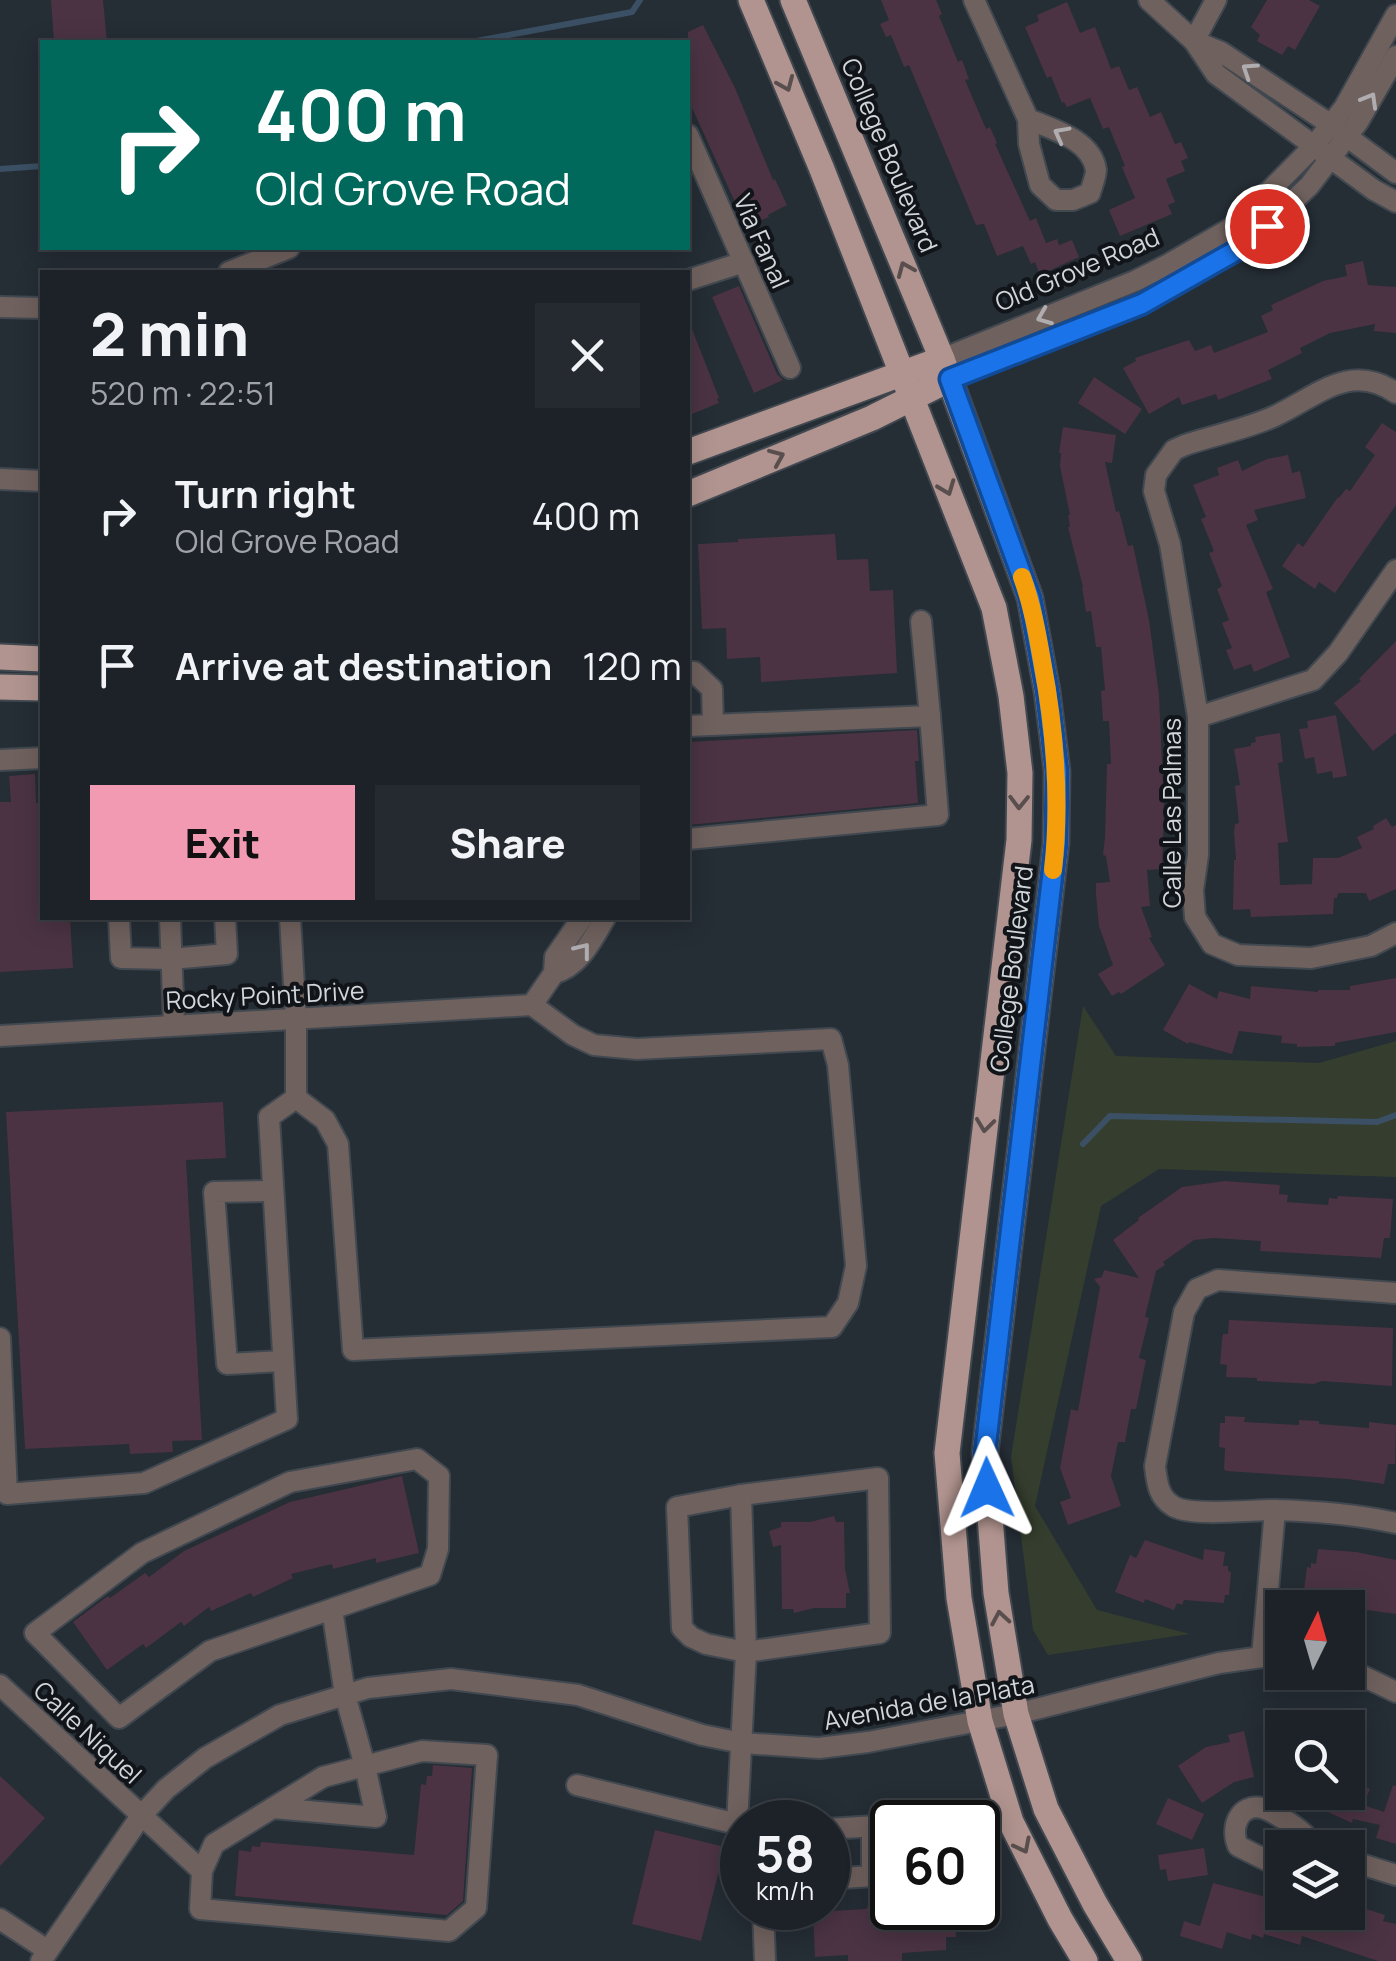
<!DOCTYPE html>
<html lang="en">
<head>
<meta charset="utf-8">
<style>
	:root { --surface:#1c2228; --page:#252a30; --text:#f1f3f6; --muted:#a0a4a8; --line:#3a3f45; --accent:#f19ab1 }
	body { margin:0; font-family:Manrope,sans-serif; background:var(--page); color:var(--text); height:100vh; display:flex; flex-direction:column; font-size:38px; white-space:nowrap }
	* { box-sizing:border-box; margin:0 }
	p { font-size:32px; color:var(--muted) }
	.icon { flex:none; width:55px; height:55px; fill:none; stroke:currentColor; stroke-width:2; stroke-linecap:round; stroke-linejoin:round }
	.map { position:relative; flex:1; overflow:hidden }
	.panel { position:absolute; left:40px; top:270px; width:650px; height:650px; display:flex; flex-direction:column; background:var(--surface); border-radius:0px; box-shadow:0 5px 25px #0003,0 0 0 2px var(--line) }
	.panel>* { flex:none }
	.banner { position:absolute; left:40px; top:40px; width:650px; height:210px; border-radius:0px; box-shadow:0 5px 25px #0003,0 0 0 2px var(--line); background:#00695c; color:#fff; overflow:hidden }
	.needle { width:65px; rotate:5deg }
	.tools { position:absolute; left:1265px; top:1590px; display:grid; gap:20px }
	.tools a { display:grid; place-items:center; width:100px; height:100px; border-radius:0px; background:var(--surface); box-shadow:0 5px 25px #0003,0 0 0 2px var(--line); font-size:50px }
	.speed { position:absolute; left:720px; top:1800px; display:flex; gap:20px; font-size:50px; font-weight:700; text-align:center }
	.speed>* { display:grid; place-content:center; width:130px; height:130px; border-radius:50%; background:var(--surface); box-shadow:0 5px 25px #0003,0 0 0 2px var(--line); line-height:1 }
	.speed small { font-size:25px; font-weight:400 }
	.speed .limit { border:5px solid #111; border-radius:15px; background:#fff; color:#111 }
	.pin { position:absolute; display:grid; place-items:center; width:85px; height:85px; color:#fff; margin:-42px; border:5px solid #fff; border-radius:50%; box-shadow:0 2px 10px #0007 }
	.me { position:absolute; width:110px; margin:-55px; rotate:359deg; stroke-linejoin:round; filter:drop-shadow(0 0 8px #0008) }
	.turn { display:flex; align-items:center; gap:35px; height:210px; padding:0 50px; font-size:45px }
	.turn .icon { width:130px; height:130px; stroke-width:2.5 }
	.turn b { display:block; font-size:70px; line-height:85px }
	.round { display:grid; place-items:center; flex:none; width:105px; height:105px; border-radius:0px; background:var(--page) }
	.headline { display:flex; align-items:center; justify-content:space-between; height:170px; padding:0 50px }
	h1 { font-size:60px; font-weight:800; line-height:75px }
	.button { display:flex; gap:20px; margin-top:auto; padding:20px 50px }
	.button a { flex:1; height:115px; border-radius:0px; background:var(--accent); color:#111; font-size:40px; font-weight:800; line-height:115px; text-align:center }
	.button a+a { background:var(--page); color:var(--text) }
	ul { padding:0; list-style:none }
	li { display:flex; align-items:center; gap:30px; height:150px; padding:0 50px }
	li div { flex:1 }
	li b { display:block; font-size:38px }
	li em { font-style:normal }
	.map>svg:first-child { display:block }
	.green { fill:#353e2e }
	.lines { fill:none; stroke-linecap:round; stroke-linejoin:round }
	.stream { stroke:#3b5064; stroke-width:6 }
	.building { fill:#4b3343 }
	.minor-casing { stroke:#414850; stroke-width:24 }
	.major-casing { stroke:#414850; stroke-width:29 }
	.minor { stroke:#6f615e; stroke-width:20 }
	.major { stroke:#b1948f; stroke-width:25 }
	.oneway { stroke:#afadaf }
	.oneway2 { stroke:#594e4e }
	.route-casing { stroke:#114b97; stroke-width:25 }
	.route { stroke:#1a73e8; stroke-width:18 }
	.slow { stroke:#f59e0b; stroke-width:18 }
	.labels { text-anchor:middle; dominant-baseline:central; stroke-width:8; stroke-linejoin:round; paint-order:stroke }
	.street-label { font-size:25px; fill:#d1d6db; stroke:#111519 }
</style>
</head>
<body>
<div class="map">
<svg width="1396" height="1961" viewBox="0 0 1396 1961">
	<rect width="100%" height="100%" fill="#252d35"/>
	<path class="green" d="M1083,1006L1116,1056L1319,1063L1396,1041V1177L1159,1169L1101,1206L1035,1506L1097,1610L1190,1634L1048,1655L1033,1630L1011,1457Z"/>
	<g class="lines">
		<g class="stream">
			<path d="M471,42L632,12L640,0"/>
			<path d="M0,169L42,166"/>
			<path d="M1083,1144L1110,1116L1377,1122L1396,1115"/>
		</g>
	</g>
	<g class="building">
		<path d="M51,0H103L107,42H54Z"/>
		<path d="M881,0H936L942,14L939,16L958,62L962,60L969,79L965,80L986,129L990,127L997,143L995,144L1030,221L1036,218L1046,243L1057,239L1059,245L1072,240L1079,257L1040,275L1035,262L1031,264L1023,246L997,256L984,224L976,225L909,65L904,67L891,35L886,37L880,24L889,20Z"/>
		<path d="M1267,0H1309L1320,6L1295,50L1288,46L1282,55L1257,41L1260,35L1251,27Z"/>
		<path d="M1067,2L1080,33L1095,27L1111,69L1119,66L1129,90L1137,87L1150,117L1161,112L1175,144L1181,142L1188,158L1181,161L1185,171L1166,179L1175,202L1168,205L1172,214L1120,236L1109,210L1135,198L1122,167L1125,166L1109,127L1103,129L1090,98L1067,107L1064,102L1062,103L1051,76L1047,78L1025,27L1039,21L1037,15Z"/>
		<path d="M703,25L735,88L773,180L775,179L787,205L768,215L769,217L746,226L688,99V32Z"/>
		<path d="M1363,261L1368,285L1396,287V333L1374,331L1375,324L1330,333L1300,348L1302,353L1268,370L1272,379L1218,400L1216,394L1182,405L1179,397L1149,414L1123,368L1136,361L1135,358L1189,340L1195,351L1211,345L1214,353L1268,332L1261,316L1273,310L1271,305L1323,281L1347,276L1345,265Z"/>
		<path d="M739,286L777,374L783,380L754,393L712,297Z"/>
		<path d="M688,319L719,398L717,399L719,403L692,414L688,403Z"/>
		<path d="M1094,377L1142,409L1125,434L1078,403Z"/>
		<path d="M1382,423L1396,432V505L1335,593L1319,582L1315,589L1282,566L1298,543L1303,547L1338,497L1339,498L1346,489L1350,491L1375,455L1365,447Z"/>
		<path d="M1063,427L1116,435L1112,463L1105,462L1116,512L1119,511L1128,546L1133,545L1149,620L1159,695L1164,809L1162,869L1147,870L1150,906L1141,907L1152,937L1149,938L1165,965L1121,994L1119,992L1112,996L1098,974L1113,965L1099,926L1096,895V883L1110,882L1106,856L1103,855L1105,837L1107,764H1111L1109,721H1103L1101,691L1105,690L1101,647H1096L1091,611L1086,612L1082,587H1083L1068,527H1070L1068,515H1070L1060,466L1061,453H1059Z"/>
		<path d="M1288,455L1292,473L1300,471L1306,498L1254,510L1258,520L1246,525L1273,589L1266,592L1290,657L1254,672L1251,664L1234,670L1226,650L1232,648L1222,623L1229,620L1217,589L1222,586L1209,553L1214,551L1201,519L1206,517L1193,485L1219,475L1217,468L1238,460L1242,471L1267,459Z"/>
		<path d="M835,534L837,560L868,559L870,591L893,590L897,673L761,682L760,657L727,659L726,628L702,629L698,544L738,542V539Z"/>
		<path d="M1396,641V733L1373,751L1334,703L1361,681L1359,679Z"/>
		<path d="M1336,715L1347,776L1333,778L1332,771L1317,774L1314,757L1305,759L1299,729L1308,728L1307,721Z"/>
		<path d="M917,730L919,761H915L918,803L688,825V742Z"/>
		<path d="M1280,733L1283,762L1278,763L1288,842L1278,843L1280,885L1312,884L1313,858H1338L1362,848L1357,837L1374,829L1373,826L1386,818L1392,827L1396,825V889L1369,901L1366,893H1338L1337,898H1334L1333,914L1251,917L1250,909L1233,910L1234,860H1236L1234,832L1235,824L1239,823L1235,786L1240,785L1234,749L1251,746V743L1256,742L1255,737Z"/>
		<path d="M35,774L36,803L42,804V918H70L73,968L0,972V802H11L9,776Z"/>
		<path d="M1396,978V1032L1335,1043V1046L1297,1047V1044L1281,1043L1282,1036L1239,1031L1232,1054L1189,1042L1188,1044L1163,1030L1189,984L1217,999L1219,991L1250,999L1251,986L1318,992V990H1350V986Z"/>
		<path d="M223,1102L226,1158L186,1160L202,1440L172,1441L173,1452L130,1454L129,1444L25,1449L6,1112Z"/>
		<path d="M1225,1181L1280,1185L1279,1194L1288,1195L1287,1202L1328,1205L1329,1198L1337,1199L1338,1196L1393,1199L1390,1238H1384L1381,1258L1260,1251L1261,1241L1214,1238L1194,1240L1163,1262L1165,1265L1156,1271L1145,1317L1149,1318L1139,1358L1146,1360L1136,1409H1131L1125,1442H1118L1111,1476L1121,1506L1068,1525L1060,1502L1071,1498L1060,1468L1071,1409L1078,1411L1100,1287L1094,1279L1102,1277L1104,1270L1139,1278L1113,1240L1139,1220L1138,1218L1182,1187Z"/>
		<path d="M1229,1320L1393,1328L1392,1386L1322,1381L1314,1384L1257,1381V1378L1226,1377L1227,1365L1220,1364L1222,1340L1223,1334H1228Z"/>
		<path d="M1225,1416L1245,1417L1244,1422L1299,1425V1420L1319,1421V1424L1369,1428V1422L1396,1425L1395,1464H1388L1384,1484L1347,1479L1226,1471L1224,1469L1225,1448L1219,1447L1220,1423H1225Z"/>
		<path d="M402,1476L419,1553L376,1563V1558L333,1569L332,1564L291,1574L293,1578L253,1597L251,1593L211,1611L209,1607L184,1626L181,1622L146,1648L143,1644L107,1670L73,1622L108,1596L110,1598L145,1573L149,1577L184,1551L290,1502Z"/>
		<path d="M834,1516L836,1522H844L845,1569L850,1593H846V1608H814L794,1613L793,1609H782L781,1545L773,1547L769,1531L781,1527V1522H810Z"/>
		<path d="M1145,1540L1203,1560L1204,1549L1225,1552L1223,1566H1228V1571L1231,1572L1229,1595H1225L1224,1603L1184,1600L1182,1605L1177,1603L1174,1610L1145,1599L1144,1603L1115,1592L1130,1555L1136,1558Z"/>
		<path d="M1318,1549L1356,1552L1396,1560V1614L1367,1610L1366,1612L1307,1600L1308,1591L1304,1590L1307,1567L1311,1568V1563L1316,1564Z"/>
		<path d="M1273,1711H1282V1780L1264,1778Z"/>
		<path d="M1244,1731L1254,1777L1234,1782L1202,1803L1178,1766L1206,1747L1230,1742L1228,1735Z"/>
		<path d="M433,1765L472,1768L463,1901L447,1915L235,1896L239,1850L251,1852L252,1846L260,1847L261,1842L414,1855L421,1784L426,1785L427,1776H432Z"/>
		<path d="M0,1776L45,1818L0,1866Z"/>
		<path d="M1348,1779L1370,1789L1363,1805L1384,1812L1393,1785L1396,1786V1844L1376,1838L1380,1825L1353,1819L1352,1823L1328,1812L1330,1808L1296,1792H1348Z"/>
		<path d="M1168,1798L1204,1814L1192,1840L1156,1824Z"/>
		<path d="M655,1830L725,1847L701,1941L632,1924Z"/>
		<path d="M1204,1848L1208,1875L1168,1881L1166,1869L1160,1870L1158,1855Z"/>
		<path d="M892,1877V1908H954L956,1937H946V1950L902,1953V1961H848V1955L815,1957L813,1912L866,1909Z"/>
		<path d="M1213,1883L1282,1901V1912H1348V1903L1385,1915L1383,1921L1396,1924V1961H1378L1302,1936L1300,1945L1264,1934L1263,1938L1252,1934L1251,1940L1227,1932L1222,1949L1180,1936L1184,1921L1200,1926Z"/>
	</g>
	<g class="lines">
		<g class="minor-casing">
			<g id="minor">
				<path d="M974,0L1028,119L1029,144L1040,185L1056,200H1073L1090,193C1092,186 1096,176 1096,170C1092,140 1052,129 1028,119"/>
				<path d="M1149,0L1194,41L1216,0"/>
				<path d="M688,135L790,368"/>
				<path d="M1396,173L1330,124L1221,52L1194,41L1216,74L1374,190L1396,202"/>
				<path d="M229,272L289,248"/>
				<path d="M688,280L744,262"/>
				<path d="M0,307L42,308"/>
				<path d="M942,359L1135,281L1169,264L1235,226L1314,146L1344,108L1396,15"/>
				<path d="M950,379L1142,304L1246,245L1309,186L1358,122L1396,56"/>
				<path d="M1396,393C1350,361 1316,397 1275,416C1247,429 1214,435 1185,445L1174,450L1156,475L1154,491L1170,544L1198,717V855L1193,890L1195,917L1212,944L1238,955L1311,958L1371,946L1396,933"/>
				<path d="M0,479L42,481"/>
				<path d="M921,621L930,716"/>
				<path d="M688,672H694L712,689L713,725"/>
				<path d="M1198,717L1313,680L1338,653L1396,570"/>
				<path d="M688,726L930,716L938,815L688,839"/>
				<path d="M0,760L42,758"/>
				<path d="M119,918L121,958L171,959L227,954L225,918"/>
				<path d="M170,918L174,1025"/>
				<path d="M554,973C579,967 593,939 605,918"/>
				<path d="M532,1005L554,973L555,957L582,918"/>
				<path d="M0,1036L532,1005"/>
				<path d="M296,1098L325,1120L338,1144L353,1350L832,1327L848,1303L856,1266L838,1065L831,1039L637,1049L594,1045L573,1035L532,1005"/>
				<path d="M273,1191L214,1192L227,1364L283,1361"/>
				<path d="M1396,1293L1218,1280L1197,1289L1184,1312L1155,1466C1157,1482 1158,1497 1173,1506C1190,1517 1251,1510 1273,1510C1315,1511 1355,1514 1396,1523"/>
				<path d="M0,1338L7,1494L144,1483L287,1419L269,1117L296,1098V1019L290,918"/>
				<path d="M878,1478L880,1633L746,1652L706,1644L691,1637L682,1628L677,1507L741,1495Z"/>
				<path d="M741,1495L746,1652L737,1824L742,1827"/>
				<path d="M1262,1657L1275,1510"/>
				<path d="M1348,1669L1396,1692"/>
				<path d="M0,1685L202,1871L200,1909L449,1931L476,1908L487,1755L422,1751L323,1777L214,1844L202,1871"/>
				<path d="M577,1785L737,1824"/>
				<path d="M273,1808L376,1817L365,1766L345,1695L332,1609L430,1575L438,1549L439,1476L417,1459L290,1482L142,1553L35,1633L119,1718L210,1651L332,1609"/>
				<path d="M943,1822H945"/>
				<path d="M828,1829L892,1825"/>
				<path d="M1282,1859L1266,1860L1238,1846C1230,1828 1239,1803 1262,1808C1271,1810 1297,1827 1304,1834C1308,1838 1310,1843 1312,1848"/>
				<path d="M1348,1860L1396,1875"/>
				<path d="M828,1879L872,1876V1827"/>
				<path d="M763,1908L765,1961"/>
				<path d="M0,1919L47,1950"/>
				<path d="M41,1961L141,1816L166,1789L205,1758L280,1715L368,1688L451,1679L578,1695L702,1735L742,1743L819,1748L868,1742L1016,1714L1219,1663L1262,1657L1282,1658"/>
			</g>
		</g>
		<g class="major-casing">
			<g id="major">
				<path d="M751,0L821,167L994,608L1011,696L1020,773L1019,840L947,1453L959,1598L980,1721L1011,1822L1060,1919L1085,1961"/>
				<path d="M793,0L942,359L1030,598L1047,691L1057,771L1056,843L985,1453L996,1593L1016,1714L1046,1809L1095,1904L1129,1961"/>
				<path d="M688,452L942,359"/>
				<path d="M688,494L872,418L950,379"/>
				<path d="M0,657L42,659"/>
				<path d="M0,687L42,688"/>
			</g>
		</g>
		<use href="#minor" class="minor"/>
		<use href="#major" class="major"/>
	</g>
	<defs><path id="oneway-chevron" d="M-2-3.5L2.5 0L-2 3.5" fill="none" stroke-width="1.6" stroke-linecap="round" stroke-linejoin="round" transform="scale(2.5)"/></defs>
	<g class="oneway">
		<use href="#oneway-chevron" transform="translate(1249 70) rotate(-147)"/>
		<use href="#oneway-chevron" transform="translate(1370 100) rotate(-60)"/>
		<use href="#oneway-chevron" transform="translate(1061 134) rotate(-152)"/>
		<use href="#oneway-chevron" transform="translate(1044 317) rotate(158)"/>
		<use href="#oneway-chevron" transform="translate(583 950) rotate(-52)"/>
	</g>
	<g class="oneway2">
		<use href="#oneway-chevron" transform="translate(786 84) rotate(67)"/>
		<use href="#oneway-chevron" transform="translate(905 269) rotate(-113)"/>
		<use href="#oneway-chevron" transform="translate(777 457) rotate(-23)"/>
		<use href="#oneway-chevron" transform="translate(947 488) rotate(69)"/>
		<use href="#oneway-chevron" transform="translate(1019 802) rotate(91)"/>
		<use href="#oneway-chevron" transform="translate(985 1125) rotate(97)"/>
		<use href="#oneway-chevron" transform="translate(1000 1618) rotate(-100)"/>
		<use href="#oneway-chevron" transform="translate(1023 1846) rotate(63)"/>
	</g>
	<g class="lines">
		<g class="route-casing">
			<path id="route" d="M987,1488L985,1453L1056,843L1057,771L1047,690L1030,598L950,379L1142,304L1246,245L1267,226"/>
		</g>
		<use href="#route" class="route"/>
		<path class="slow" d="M1022,577C1032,604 1037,632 1042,661C1055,730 1061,799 1053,870"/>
	</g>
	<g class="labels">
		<g class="street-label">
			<text transform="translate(890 155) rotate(67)">College Boulevard</text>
			<text transform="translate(762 241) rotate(66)">Via Fanal</text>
			<text transform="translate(1077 269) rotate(-23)">Old Grove Road</text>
			<text transform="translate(1171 813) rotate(-90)">Calle Las Palmas</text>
			<text transform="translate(1011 969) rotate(-83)">College Boulevard</text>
			<text transform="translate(265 995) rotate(-3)">Rocky Point Drive</text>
			<text transform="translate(929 1702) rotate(-10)">Avenida de la Plata</text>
			<text transform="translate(88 1732) rotate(43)">Calle Niquel</text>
		</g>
	</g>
</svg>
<div class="tools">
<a><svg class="needle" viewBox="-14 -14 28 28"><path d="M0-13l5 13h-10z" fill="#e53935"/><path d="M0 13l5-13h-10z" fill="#a0a4a8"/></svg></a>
<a><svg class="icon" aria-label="search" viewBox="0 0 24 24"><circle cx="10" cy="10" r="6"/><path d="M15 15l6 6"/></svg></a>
<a><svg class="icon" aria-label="layers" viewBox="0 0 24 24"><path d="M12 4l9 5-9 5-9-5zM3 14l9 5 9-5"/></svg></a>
</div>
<div class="speed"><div>58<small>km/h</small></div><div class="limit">60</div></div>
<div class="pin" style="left:1267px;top:226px;background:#d93025"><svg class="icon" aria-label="arrive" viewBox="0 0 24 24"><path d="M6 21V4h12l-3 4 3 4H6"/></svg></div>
<svg class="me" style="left:987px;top:1488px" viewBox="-20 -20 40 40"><path d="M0-17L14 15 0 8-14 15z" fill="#1a73e8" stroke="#fff" stroke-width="4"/></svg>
<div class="banner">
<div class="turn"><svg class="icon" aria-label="right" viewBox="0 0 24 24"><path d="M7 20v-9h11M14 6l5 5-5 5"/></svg><div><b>400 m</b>Old Grove Road</div></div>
</div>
<section class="panel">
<div class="headline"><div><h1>2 min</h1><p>520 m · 22:51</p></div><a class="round"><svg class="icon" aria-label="close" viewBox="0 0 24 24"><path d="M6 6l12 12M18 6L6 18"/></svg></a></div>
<ul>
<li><svg class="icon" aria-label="right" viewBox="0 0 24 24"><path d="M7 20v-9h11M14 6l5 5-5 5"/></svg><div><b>Turn right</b><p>Old Grove Road</p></div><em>400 m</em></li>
<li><svg class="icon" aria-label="arrive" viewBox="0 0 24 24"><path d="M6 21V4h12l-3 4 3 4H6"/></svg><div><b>Arrive at destination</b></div><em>120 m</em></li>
</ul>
<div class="button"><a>Exit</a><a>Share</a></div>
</section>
</div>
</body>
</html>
